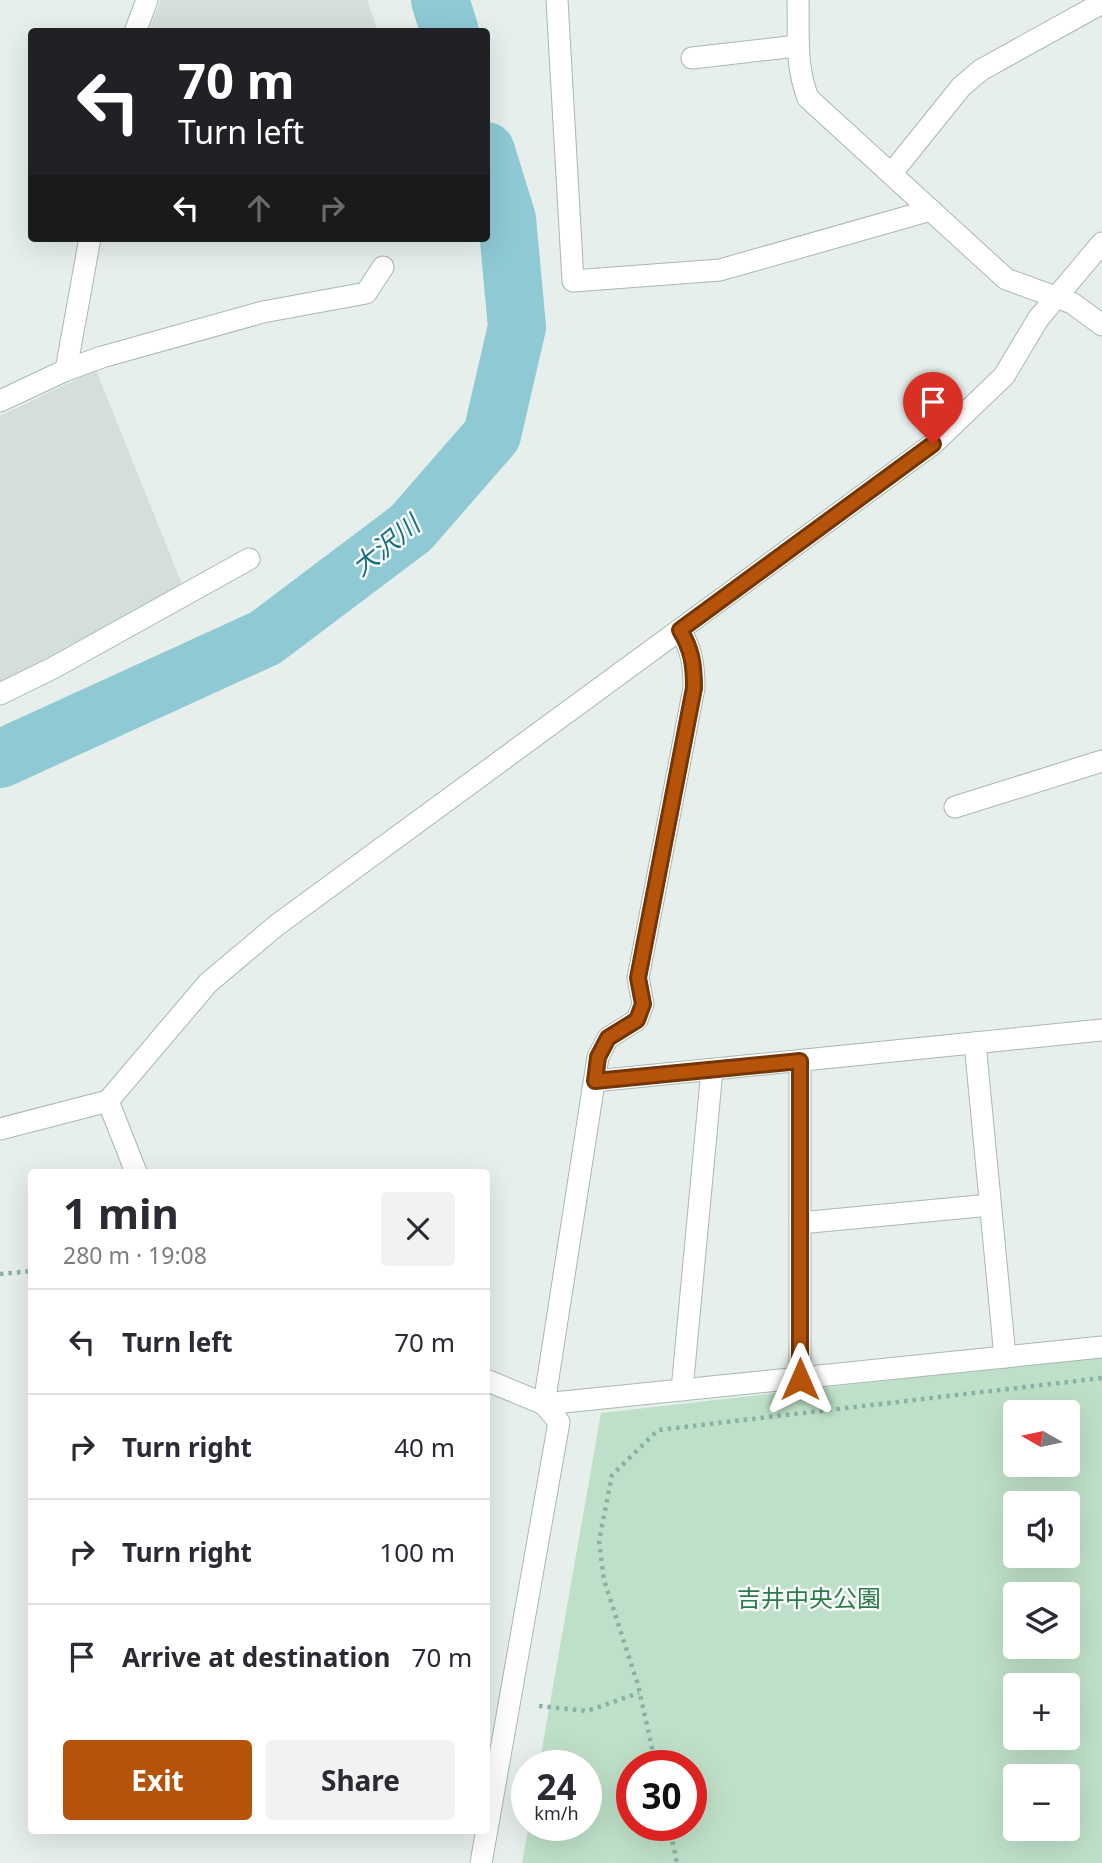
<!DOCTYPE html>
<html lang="en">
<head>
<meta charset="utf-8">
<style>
	:root { --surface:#fff; --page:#f2f2f3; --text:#2b2b33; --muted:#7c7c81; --line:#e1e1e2; --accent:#b45309 }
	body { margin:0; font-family:"Noto Sans","Noto Sans JP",sans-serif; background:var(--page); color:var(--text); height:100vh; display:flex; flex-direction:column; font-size:26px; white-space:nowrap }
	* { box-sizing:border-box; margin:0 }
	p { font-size:23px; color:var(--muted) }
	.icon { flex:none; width:38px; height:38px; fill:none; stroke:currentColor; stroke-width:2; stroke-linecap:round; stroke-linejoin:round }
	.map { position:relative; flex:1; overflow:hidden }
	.side { position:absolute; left:28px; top:1169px; width:462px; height:665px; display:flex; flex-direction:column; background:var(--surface); border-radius:7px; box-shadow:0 7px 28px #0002 }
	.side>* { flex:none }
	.top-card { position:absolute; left:28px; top:28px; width:462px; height:214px; border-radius:7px; box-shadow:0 7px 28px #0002; background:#202124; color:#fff; overflow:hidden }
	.needle { width:46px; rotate:279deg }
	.fabs { position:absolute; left:1003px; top:1400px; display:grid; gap:14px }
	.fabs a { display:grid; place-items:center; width:77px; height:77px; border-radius:7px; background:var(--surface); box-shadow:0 7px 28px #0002; font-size:35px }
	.speed { position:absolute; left:511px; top:1750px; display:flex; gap:14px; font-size:35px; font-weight:700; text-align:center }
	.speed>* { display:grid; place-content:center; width:91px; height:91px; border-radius:50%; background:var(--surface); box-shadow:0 7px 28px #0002; line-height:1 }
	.speed small { font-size:18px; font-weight:400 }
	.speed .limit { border:10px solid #d22; background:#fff; color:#111 }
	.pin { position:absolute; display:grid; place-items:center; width:60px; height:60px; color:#fff; margin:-72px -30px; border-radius:50% 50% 50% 0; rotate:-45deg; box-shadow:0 0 7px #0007 }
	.pin .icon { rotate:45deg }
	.me { position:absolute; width:77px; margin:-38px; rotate:0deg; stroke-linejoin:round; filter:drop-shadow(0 0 5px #0008) }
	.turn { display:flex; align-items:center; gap:24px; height:147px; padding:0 35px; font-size:32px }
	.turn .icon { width:91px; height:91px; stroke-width:2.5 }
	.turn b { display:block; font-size:49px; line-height:60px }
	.lanes { display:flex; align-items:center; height:66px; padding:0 35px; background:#0003; justify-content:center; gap:35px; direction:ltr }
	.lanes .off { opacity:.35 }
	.round { display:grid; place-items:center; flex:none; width:74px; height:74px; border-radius:7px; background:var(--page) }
	.head { display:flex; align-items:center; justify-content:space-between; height:119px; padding:0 35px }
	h1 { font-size:42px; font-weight:700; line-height:52px }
	.action { display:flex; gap:14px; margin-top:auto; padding:14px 35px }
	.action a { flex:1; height:80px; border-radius:7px; background:var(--accent); color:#fff; font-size:28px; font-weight:700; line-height:80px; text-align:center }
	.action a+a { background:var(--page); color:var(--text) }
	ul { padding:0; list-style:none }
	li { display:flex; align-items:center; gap:21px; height:105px; padding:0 35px; border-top:2px solid var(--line) }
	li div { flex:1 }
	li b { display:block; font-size:26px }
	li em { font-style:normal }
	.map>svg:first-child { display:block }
	.built { fill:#d4dfda }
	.green { fill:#bfe0c8; fill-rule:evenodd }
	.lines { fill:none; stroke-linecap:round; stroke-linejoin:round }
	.river { stroke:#8ec9d4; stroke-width:58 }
	.minor-casing { stroke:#a8b8b2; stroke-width:23 }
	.path { stroke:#86b3a5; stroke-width:4.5; stroke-dasharray:3.5 5; stroke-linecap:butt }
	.minor { stroke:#fff; stroke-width:21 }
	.route-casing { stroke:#753606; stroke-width:18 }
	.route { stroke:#b45309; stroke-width:12 }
	.labels { text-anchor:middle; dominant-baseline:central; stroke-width:5; stroke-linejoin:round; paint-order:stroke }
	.park-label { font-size:24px; fill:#2d7a4b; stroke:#f7fbf9 }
	.water-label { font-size:26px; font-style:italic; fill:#1c6f80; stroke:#f7fbf9 }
</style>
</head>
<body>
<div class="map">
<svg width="1102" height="1863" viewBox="0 0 1102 1863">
	<rect width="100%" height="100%" fill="#e6efeb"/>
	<g class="built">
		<path d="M161,0H367L378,31H148Z"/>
		<path d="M96,370L182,584L0,684V416Z"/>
	</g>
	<path class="green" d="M1102,1356V1863H522L529,1825H586V1766H539L601,1413ZM1015,1412H1068V1465H1015ZM1015,1503H1068V1556H1015ZM1015,1594H1068V1647H1015ZM1015,1685H1068V1738H1015ZM632,1766H691V1825H632ZM1015,1776H1068V1829H1015Z"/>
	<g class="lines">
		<g class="river">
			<path d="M440,0L450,32"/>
			<path d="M0,759L265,638L411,528L492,435L517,327L507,219L486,151"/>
		</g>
		<g class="minor-casing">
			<g id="minor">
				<path d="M557,0L573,281L720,270L931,210"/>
				<path d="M798,0C799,36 795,64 808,98L1006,279L1072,303L1102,325"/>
				<path d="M135,32L147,0"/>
				<path d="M692,58L797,46"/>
				<path d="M891,174L961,87L981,70L1102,3"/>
				<path d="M66,370L90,238"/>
				<path d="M0,401L66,370L102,357L263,312L366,293L383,267"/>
				<path d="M0,694L53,668L249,559"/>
				<path d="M955,807L1102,761"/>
				<path d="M975,1043L1005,1357"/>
				<path d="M800,1061V1379"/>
				<path d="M595,1081L1102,1030"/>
				<path d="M108,1101L136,1172"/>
				<path d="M0,1129L108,1101L208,983L277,925L933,444L1004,376L1038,319L1102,243"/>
				<path d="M800,1223L990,1205"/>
				<path d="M486,1380L544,1404L1102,1347"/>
				<path d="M682,1390L712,1070"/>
				<path d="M481,1863L559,1422L544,1404L598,1057L608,1038L637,1020L643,1004L638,978L694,688C694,665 692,650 680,630"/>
			</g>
		</g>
		<g class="path">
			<path d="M0,1274L32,1271"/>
			<path d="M539,1706L587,1711L639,1693"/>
			<path d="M656,1766L638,1685L604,1580L599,1541L612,1475L658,1430L1102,1378"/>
			<path d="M669,1825L677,1863"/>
		</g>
		<use href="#minor" class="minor"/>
	</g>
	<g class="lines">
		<g class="route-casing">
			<path id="route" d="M800,1379V1061L595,1081L598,1057L608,1038L637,1020L643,1004L638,978L694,688C694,665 692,650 680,630L933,444"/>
		</g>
		<use href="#route" class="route"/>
	</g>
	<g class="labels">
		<g class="park-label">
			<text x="809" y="1597">吉井中央公園</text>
		</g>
		<g class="water-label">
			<text transform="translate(385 545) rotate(-39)">大沢川</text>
		</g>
	</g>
</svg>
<div class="fabs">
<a><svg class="needle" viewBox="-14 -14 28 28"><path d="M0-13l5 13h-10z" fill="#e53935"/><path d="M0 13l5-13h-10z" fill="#7c7c81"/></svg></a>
<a><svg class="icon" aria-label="sound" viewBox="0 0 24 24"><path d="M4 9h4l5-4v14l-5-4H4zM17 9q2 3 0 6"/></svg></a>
<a><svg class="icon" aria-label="layers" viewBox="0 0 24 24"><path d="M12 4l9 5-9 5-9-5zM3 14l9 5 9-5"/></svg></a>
<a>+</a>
<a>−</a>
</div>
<div class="speed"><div>24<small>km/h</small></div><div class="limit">30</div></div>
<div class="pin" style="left:933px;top:444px;background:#d93025"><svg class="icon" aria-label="arrive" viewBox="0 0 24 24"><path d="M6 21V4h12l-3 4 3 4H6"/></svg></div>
<svg class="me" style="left:800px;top:1379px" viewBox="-20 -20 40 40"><path d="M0-17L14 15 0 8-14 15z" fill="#b45309" stroke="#fff" stroke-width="4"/></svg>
<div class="top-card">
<div class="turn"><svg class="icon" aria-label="left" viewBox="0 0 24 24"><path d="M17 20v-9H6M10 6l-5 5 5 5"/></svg><div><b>70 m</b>Turn left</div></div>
<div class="lanes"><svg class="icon" aria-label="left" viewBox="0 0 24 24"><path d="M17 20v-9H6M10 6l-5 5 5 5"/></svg><svg class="icon off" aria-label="ahead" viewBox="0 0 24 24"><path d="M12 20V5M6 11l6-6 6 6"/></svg><svg class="icon off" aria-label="right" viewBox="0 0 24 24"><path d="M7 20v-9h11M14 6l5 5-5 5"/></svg></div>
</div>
<section class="side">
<div class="head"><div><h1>1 min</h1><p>280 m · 19:08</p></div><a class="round"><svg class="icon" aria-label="close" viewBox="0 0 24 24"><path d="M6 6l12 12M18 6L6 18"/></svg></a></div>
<ul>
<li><svg class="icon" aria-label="left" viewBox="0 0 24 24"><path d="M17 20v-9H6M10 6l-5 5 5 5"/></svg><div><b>Turn left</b></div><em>70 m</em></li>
<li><svg class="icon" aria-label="right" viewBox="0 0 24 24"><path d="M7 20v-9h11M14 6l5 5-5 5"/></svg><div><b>Turn right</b></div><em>40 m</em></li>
<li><svg class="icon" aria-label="right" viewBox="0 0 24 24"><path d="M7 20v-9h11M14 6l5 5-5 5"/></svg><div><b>Turn right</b></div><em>100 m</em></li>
<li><svg class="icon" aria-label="arrive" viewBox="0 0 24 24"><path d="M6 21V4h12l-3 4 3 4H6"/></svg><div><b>Arrive at destination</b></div><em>70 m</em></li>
</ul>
<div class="action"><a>Exit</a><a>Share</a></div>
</section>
</div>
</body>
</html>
